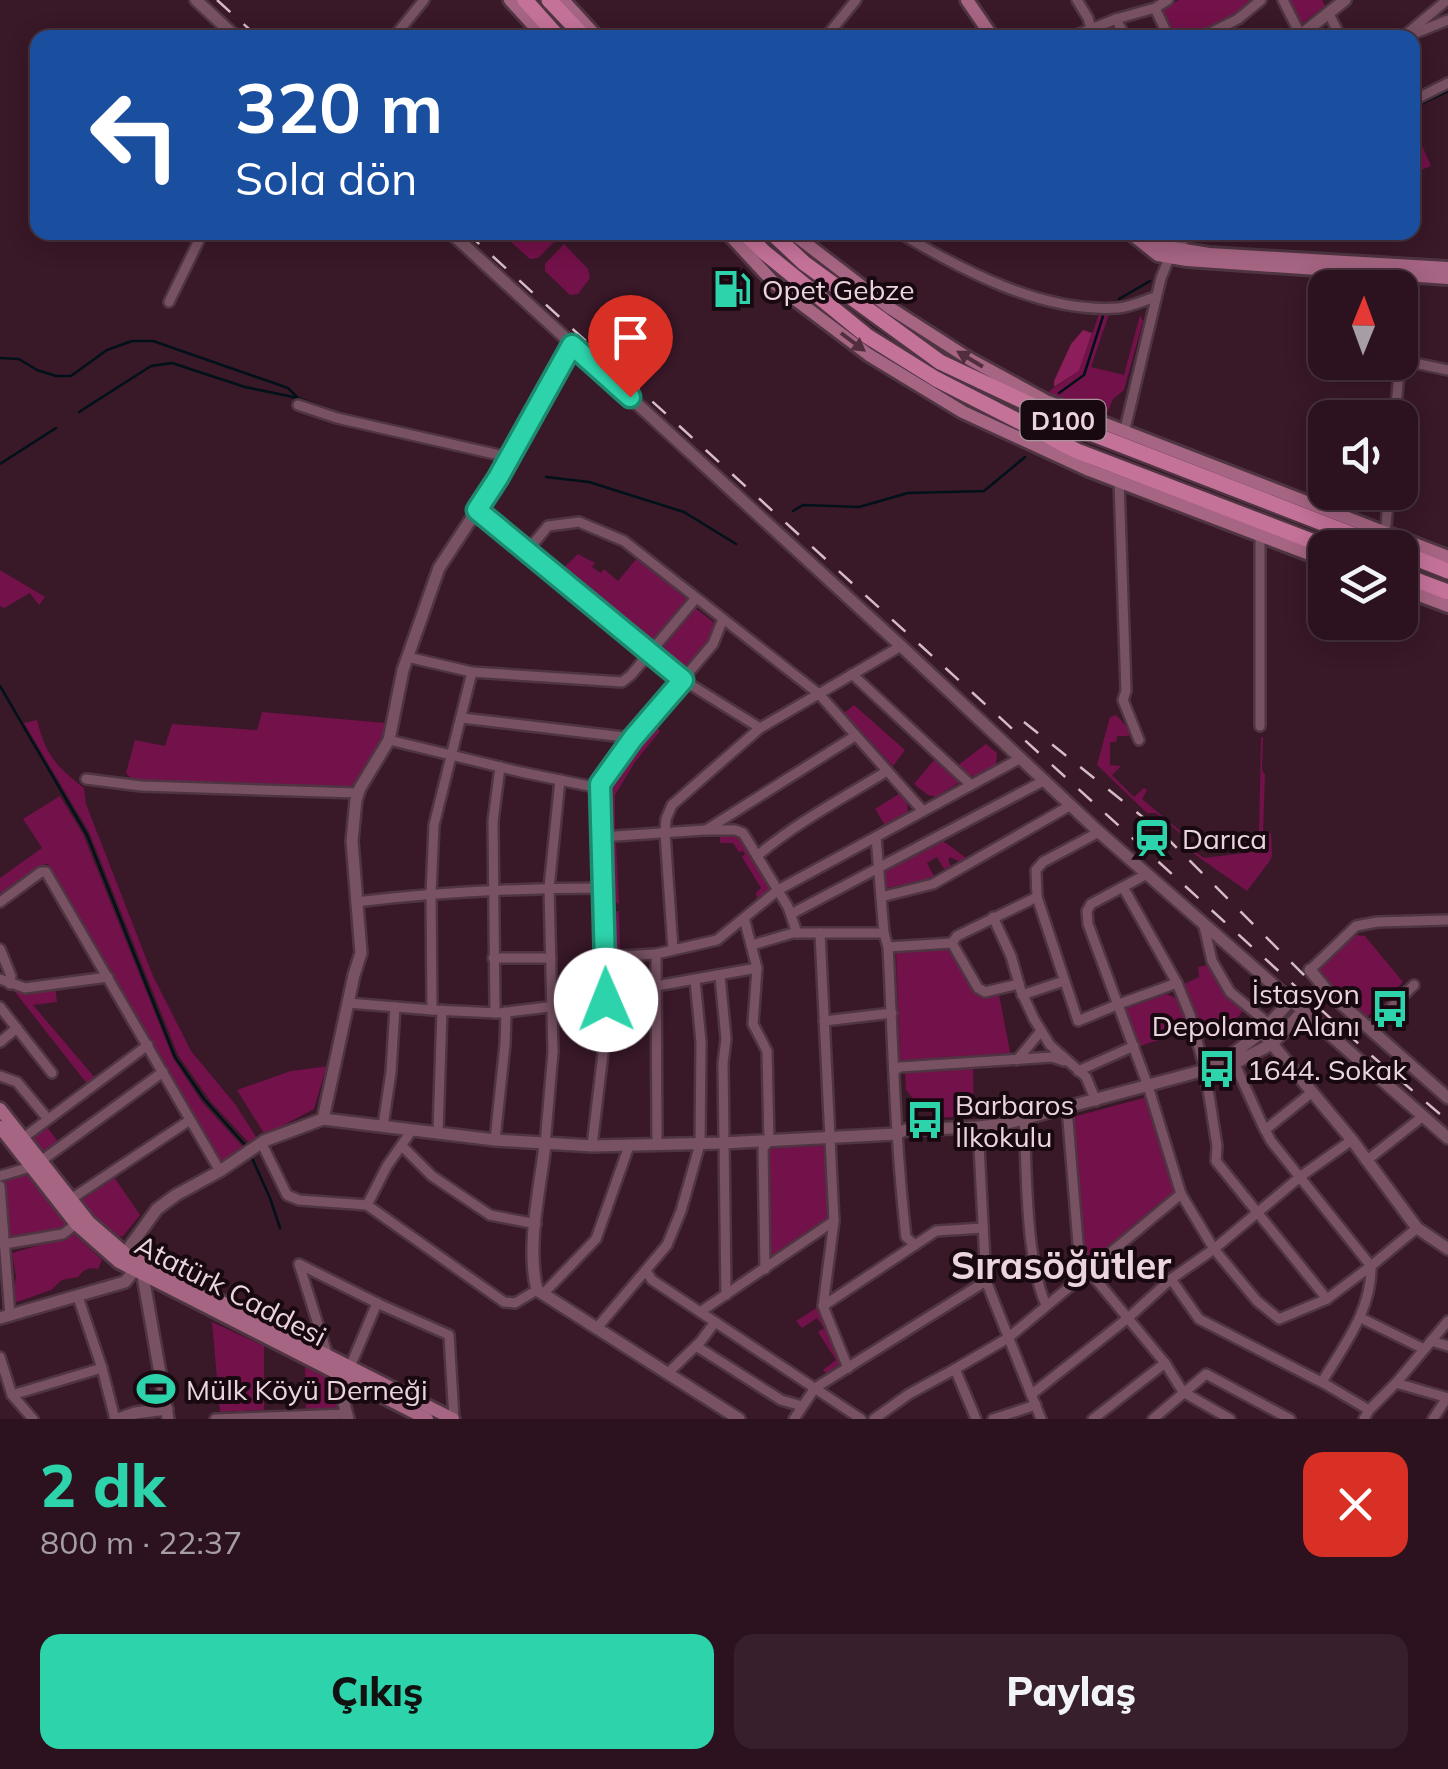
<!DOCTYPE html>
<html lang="tr">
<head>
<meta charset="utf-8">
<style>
	:root { --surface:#2b121e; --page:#37202b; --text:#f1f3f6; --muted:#a69ea4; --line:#47323c; --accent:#2dd4ab }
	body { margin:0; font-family:Mulish,sans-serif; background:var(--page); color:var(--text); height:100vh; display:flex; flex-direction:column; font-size:38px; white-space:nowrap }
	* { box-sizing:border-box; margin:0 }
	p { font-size:32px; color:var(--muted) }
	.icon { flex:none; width:55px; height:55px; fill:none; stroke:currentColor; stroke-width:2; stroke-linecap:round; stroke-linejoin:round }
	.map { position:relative; height:1419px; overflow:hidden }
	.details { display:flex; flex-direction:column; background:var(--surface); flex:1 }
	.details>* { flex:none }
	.hud { position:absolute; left:30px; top:30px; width:1390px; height:210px; border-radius:20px; box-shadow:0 5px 25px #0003,0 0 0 2px var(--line); background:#1a4fa0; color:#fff; overflow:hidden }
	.needle { width:65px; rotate:1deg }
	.tools { position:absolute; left:1308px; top:270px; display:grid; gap:20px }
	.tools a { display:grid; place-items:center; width:110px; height:110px; border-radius:20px; background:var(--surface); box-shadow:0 5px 25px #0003,0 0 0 2px var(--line); font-size:50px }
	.pin { position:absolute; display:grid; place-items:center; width:85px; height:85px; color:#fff; margin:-102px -42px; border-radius:50% 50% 50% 0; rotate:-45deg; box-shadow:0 0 10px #0007 }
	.pin .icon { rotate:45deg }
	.me { position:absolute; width:110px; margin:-55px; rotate:359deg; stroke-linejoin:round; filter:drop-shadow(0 0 8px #0008) }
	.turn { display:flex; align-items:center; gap:35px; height:210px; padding:0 40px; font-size:45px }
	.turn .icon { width:130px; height:130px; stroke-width:2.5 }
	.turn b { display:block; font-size:70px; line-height:85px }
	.round { display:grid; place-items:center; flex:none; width:105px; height:105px; border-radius:20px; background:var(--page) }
	.summary { display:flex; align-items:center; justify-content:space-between; height:170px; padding:0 40px }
	h1 { font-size:60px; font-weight:800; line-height:75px; color:var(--accent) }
	.cta { display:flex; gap:20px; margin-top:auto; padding:20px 40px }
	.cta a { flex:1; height:115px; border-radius:20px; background:var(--accent); color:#111; font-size:40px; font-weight:800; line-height:115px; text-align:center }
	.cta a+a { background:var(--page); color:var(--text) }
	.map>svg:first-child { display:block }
	.green { fill:#73114a }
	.forest { fill:#8c1e5c }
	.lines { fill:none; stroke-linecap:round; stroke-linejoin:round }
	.stream { stroke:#011119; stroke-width:2.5 }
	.street-casing { stroke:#4f3442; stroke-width:14 }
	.secondary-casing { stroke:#4f3442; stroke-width:16 }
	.primary-casing { stroke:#4f3442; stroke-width:18 }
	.highway-casing { stroke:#4f3442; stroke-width:20 }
	.street { stroke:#785263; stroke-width:9 }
	.secondary { stroke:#785263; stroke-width:11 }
	.primary { stroke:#a66583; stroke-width:12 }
	.highway { stroke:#c57299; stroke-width:15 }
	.rail { stroke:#d4bcc7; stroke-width:2.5; stroke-dasharray:18 18; stroke-linecap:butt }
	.oneway { fill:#502e3d }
	.route-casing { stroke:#1d8a6f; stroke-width:25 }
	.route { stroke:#2dd4ab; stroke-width:18 }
	.labels { text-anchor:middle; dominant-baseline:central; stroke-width:8; stroke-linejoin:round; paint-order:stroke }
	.shield { fill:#17090f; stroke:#ab97a0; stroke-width:2.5 }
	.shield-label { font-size:25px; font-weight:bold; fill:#ebd4de }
	.poi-label { font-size:28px; fill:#ebd4de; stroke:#17090f; text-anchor:start }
	.street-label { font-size:28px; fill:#ebd4de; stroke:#17090f }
	.district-label { font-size:38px; font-weight:bold; fill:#ebd4de; stroke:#17090f }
</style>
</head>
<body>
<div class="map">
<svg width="1448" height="1419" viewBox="0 0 1448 1419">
	<rect width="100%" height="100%" fill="#391828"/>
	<g class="green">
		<path d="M1179,0H1255C1230,20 1207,37 1174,37L1162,10Z"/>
		<path d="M1289,0H1322L1325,6L1301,24Z"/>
		<path d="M1413,125L1431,166L1413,173L1412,126Z"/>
		<path d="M501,233H553L558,238L538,258L530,259Z"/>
		<path d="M564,244L588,269L590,278L578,294L570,295L545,271V264Z"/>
		<path d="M1099,314H1109L1091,367L1124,375L1140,315L1143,321L1124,390L1113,399L1105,418L1045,394L1079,371Z"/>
		<path d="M578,554L595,563L592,567L601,573L604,569L618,581L638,557L690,602L651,648L559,572Z"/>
		<path d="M0,570L45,597L39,605L30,593L4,608L0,606Z"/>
		<path d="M694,607L717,625L710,639L683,675L656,651Z"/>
		<path d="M854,705L905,750L893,766L844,713Z"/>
		<path d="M262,712L385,723L381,744L353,790L135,782L126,773L135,740L165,746L172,724L257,730Z"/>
		<path d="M1116,715L1129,729V736H1117L1116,742H1110V765L1121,766L1112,775L1134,797L1144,788L1147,790L1142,799L1186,836L1187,846L1204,858L1260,851L1259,836L1261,737H1263L1262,770L1265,775L1263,833H1271L1272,856L1269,862L1247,891L1184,847L1183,836L1156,813H1147L1097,765L1110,717Z"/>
		<path d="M37,720C46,756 56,766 84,788L86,804L153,976L191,1051L235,1104L258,1140L250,1144L211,1102L178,1055L89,832L24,723Z"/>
		<path d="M654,726L660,731L635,762L615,795V830L606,831L605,793L631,753Z"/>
		<path d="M986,744L997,753L996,765C977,777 976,782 957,766Z"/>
		<path d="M935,759L962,781L935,797L928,795L914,784Z"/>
		<path d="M902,792L907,798L908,814L886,827L875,809Z"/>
		<path d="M60,796L83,834L173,1058L202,1102L244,1148L220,1162L48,864L42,865L0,896V878L42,848L23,819Z"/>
		<path d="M739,836L771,888L757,900L756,893L761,888L742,857L745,854L743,851L739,852L733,843H720V837Z"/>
		<path d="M607,841H616L619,904L609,900Z"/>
		<path d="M943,841L965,857V861L960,862L950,857L948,860L951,866L944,869L937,857L927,863L935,878L887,888L885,870Z"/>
		<path d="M619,911L620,950L611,951L609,912Z"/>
		<path d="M1356,935L1365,936L1403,982L1365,1019L1316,975L1317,968Z"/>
		<path d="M950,948L978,995L999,994L1011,1057L900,1061L896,950Z"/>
		<path d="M1212,964L1225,993L1245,1008L1238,1017L1198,1031L1182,985L1199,977L1198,967Z"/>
		<path d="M55,987L57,1002L33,1005L96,1079L88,1085L15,992Z"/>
		<path d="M1166,994L1179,999L1190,1030L1140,1046L1125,1009Z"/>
		<path d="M329,1066L324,1075L314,1109L265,1135L237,1090L291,1071Z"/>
		<path d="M973,1067L974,1116L931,1118V1103H917L906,1090L905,1071Z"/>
		<path d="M1147,1097L1175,1197L1092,1263L1087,1261L1083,1247L1073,1117Z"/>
		<path d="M47,1127L59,1143L43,1155L31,1139Z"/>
		<path d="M824,1146L830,1220L771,1260L768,1147Z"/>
		<path d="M27,1174L68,1225L62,1231L12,1241L8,1238L2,1179Z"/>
		<path d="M114,1177L140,1215L123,1236L117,1237L99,1222L81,1201Z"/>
		<path d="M72,1232L102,1260L98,1269C89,1267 84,1269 78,1277L62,1280L51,1290L17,1302L12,1298L16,1277L12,1253L67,1237Z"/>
		<path d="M818,1307L841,1363L826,1373L823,1370L836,1360L818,1332L824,1328L817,1318L802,1328L796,1321Z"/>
		<path d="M212,1322L264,1346V1410L220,1412Z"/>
		<path d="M305,1367L331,1379L339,1412H306Z"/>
	</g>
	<path class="forest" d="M1083,330L1092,333L1079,371L1054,387V381L1071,344Z"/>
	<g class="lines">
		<g class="stream">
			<path d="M1412,108L1448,91"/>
			<path d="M1205,234L1207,232"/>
			<path d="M1119,299L1150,281"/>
			<path d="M0,358L19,359L37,370L56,376H71L107,350L132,341H153L288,388L297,397"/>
			<path d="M1059,393L1084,375L1103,316"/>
			<path d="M79,412L151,366L172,363L245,387L298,398L344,415"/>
			<path d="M0,464L56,428"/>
			<path d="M546,477L589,482L684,512L736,544"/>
			<path d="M793,511L803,505L859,507L908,493L984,491L1025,457"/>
			<path d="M0,686L87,835L175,1057L204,1099L245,1145"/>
			<path d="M251,1156L270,1198L280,1228"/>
		</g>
		<g class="street-casing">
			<g id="street">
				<path d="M1077,0L1088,18L1094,38"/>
				<path d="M1283,0L1302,38"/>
				<path d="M1155,8L1169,38"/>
				<path d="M1329,14L1341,38"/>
				<path d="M1116,19L1126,38"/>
				<path d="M1413,34L1448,20"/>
				<path d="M1403,37L1447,0"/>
				<path d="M393,38L424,0"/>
				<path d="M825,38L856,0"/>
				<path d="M1069,38L1116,19L1155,8L1168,0"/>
				<path d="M1200,38L1238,19L1261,0"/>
				<path d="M1412,101L1448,83"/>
				<path d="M898,232C962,270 1041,313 1118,308C1130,307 1143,301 1155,297"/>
				<path d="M169,302L203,232"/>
				<path d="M1400,358L1406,275"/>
				<path d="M1400,360L1448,370"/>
				<path d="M298,405L337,418L508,457"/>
				<path d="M1395,418L1400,362"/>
				<path d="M1124,433L1161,278L1173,248L1194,232"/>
				<path d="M1119,481L1126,691L1123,700L1139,740"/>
				<path d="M477,510L683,680L760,728"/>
				<path d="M1383,532L1386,525L1389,492"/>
				<path d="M1260,535V726"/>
				<path d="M528,550L548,526L579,522L624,541L819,694L923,811"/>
				<path d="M407,657L472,672L622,682L631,675L696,598"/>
				<path d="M852,674L971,785"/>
				<path d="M462,718L633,738"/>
				<path d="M389,740L521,772L589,786L601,785"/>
				<path d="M86,779L141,786L358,793"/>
				<path d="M706,830L855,736"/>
				<path d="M1099,832L1043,862L1036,870L1037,897L1078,1021L1119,1004L1177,983"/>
				<path d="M601,837L705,830H735L743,833L788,907L797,933"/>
				<path d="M876,837L884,933L888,947C893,1044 895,1141 906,1237L915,1245"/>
				<path d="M757,856C797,822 843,798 887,771"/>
				<path d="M1147,874L1091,904L1087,911L1088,924L1148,1086L1181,1194L1214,1249L1257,1301L1279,1319L1327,1299L1371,1266L1271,1141L1263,1126L1233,1060"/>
				<path d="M1123,887L1177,983L1190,1015L1205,1070L1217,1146L1216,1161L1327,1299"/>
				<path d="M881,897L933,884L1071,805"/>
				<path d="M0,902L41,872H46L220,1171"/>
				<path d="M356,902C438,892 520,888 603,888"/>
				<path d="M791,914L1045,780"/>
				<path d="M993,917L1011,956L1021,991L1034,1019L1050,1045L1086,1077L1096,1101"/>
				<path d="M1204,926L1212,961L1230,992L1269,1024"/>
				<path d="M820,933L834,1221L823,1306L848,1368"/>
				<path d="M952,943L978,988L985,992L1019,984"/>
				<path d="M752,945L793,933H884"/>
				<path d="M888,947L952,943L957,936L1037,897"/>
				<path d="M0,949L11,976L10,984"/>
				<path d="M673,950L665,833L666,819L672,805L760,728L901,646"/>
				<path d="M656,954L657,1145"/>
				<path d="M605,957L656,954L717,940L778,890L1021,758"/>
				<path d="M493,958H551"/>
				<path d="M757,968L753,1024L767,1051L769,1141L763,1148L765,1269"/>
				<path d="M1310,970L1356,926L1377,922L1448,920"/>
				<path d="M720,976L726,1039L723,1063L726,1295"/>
				<path d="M0,979L25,988L108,977"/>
				<path d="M656,986L757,968L744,918"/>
				<path d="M1022,995L1064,981"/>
				<path d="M606,996L656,999"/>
				<path d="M348,1003L432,1010L431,893L434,825L472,672"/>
				<path d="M0,1007L52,1073"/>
				<path d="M432,1010L499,1013L606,1000"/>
				<path d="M495,1013L493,821L500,767"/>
				<path d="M824,1021L892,1013"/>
				<path d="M1370,1028L1414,985"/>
				<path d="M0,1042L17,1028"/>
				<path d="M1017,1060L1041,1031"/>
				<path d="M894,1071L900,1067L1052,1057L1064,1061"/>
				<path d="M1078,1071L1134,1046"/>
				<path d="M0,1076L17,1082L48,1119"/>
				<path d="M1067,1108L1078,1243L1083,1264L1165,1363L1183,1392L1230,1419"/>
				<path d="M1024,1119C1027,1172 1025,1258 1046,1305"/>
				<path d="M383,1126L391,1072L395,1007"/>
				<path d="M978,1127L986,1281L1041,1419"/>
				<path d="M1265,1130L1311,1093"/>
				<path d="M438,1132L442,1010"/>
				<path d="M23,1138L148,1045"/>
				<path d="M495,1140L505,1044L506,1012"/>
				<path d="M264,1141L262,1144L287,1195L299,1200L367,1205L504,1302L515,1303L537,1290"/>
				<path d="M545,1145L553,1052L549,888L560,780"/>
				<path d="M402,1146L432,1176L490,1215L536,1224"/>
				<path d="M592,1146L603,1053L606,996L601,785L633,738L713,644L723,619"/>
				<path d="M41,1161L163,1072"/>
				<path d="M1366,1161L1422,1117"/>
				<path d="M0,1176L31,1167"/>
				<path d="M0,1186L10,1316"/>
				<path d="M71,1199L190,1120"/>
				<path d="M367,1205L387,1166L412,1130"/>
				<path d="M4,1244L63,1234L76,1224"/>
				<path d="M646,1271L652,1280L861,1419"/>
				<path d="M1171,1279L1199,1319L1325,1384L1369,1410"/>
				<path d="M543,1294L596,1239L629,1146"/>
				<path d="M823,1306L936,1231L983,1228"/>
				<path d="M700,1312L834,1221"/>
				<path d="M1361,1318L1424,1349"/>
				<path d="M596,1329L667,1245L681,1211L700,1144L701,1042L695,980"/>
				<path d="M1431,1341L1448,1346"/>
				<path d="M696,1346L781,1400L802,1406"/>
				<path d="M328,1356L299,1264L381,1305L449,1335L454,1419"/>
				<path d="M0,1357L12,1395L33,1419"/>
				<path d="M350,1367L377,1303"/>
				<path d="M102,1368L115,1419"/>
				<path d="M668,1373L701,1341L715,1322"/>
				<path d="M1322,1382C1344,1345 1372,1310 1371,1266L1417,1228"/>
				<path d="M1396,1383L1448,1398"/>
				<path d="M1032,1394L1128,1318L1171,1279L1214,1249L1301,1176L1352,1140"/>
				<path d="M12,1395L102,1368L78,1297"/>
				<path d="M215,1419L347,1414"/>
				<path d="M794,1419L815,1388L986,1281"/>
				<path d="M874,1419L909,1394L955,1369"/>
				<path d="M976,1419L955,1369L1008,1338L1181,1194"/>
				<path d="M993,1419L1036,1405"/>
				<path d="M1093,1419L1165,1363"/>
				<path d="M1153,1419L1206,1374L1290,1419"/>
				<path d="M1364,1419L1369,1410L1396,1383L1448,1321"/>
				<path d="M1433,1419L1447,1398"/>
			</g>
		</g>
		<g class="secondary-casing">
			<g id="secondary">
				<path d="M196,0L237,38"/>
				<path d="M1297,38L1345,0"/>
				<path d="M450,232L901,646L1099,832L1448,1138"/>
				<path d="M1310,970L1328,992L1448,1098"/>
				<path d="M1290,1001L1262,1032L1231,1055L1205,1070L1235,1063L1272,1044L1302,1012"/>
				<path d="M1262,1032L1352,1140L1417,1228L1448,1249"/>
				<path d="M323,1119L354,975L361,953L352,841L356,800L360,788L389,740L403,670L439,568L498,478L572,345"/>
				<path d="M545,1145C540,1189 526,1247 537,1290L739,1419"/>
				<path d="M120,1260L157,1209L176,1195L220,1171L264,1141L323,1119L495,1140L592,1146L723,1143L896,1134L905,1130L978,1127L1004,1124L1205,1070"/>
				<path d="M143,1276L168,1419"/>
				<path d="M0,1318L125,1282L134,1271"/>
				<path d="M336,1373L348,1419"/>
				<path d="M118,1419L135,1413L167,1409"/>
			</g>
		</g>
		<g class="primary-casing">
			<g id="primary">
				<path d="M510,0L545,38"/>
				<path d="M563,0L598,38"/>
				<path d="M967,0L993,38"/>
				<path d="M727,232L775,284L869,355L963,412L1089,470L1325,560"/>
				<path d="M791,232L890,308L971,360L1046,401L1448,557"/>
				<path d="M1129,232L1158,255L1187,260L1448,278"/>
				<path d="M1143,232L1160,246L1209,254L1448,268"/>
				<path d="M1400,588L1448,606"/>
				<path d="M0,1109L89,1222L125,1253L453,1419"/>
				<path d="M0,1127L76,1224L119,1262L427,1419"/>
			</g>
		</g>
		<g class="highway-casing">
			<g id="highway">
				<path d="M525,0L559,38"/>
				<path d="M549,0L585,38"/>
				<path d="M744,232L764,252L867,336L936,379L1077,451L1330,548"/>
				<path d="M771,232L804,263L940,362L1093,434L1387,548"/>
				<path d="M1400,552L1448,571"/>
				<path d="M1400,574L1448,592"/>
			</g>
		</g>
		<use href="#street" class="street"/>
		<use href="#secondary" class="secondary"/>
		<use href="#primary" class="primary"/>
		<use href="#highway" class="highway"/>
		<g class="rail">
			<path d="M217,0L259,38"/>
			<path d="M466,232L1372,1056L1448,1121"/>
			<path d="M1024,722L1159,830L1309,980"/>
		</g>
	</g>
	<defs><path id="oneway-solid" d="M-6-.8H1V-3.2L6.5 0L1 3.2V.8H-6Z" transform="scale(2.5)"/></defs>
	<g class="oneway">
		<use href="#oneway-solid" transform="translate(853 342) rotate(37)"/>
		<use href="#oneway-solid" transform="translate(970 359) rotate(-149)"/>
	</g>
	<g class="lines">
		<g class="route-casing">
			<path id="route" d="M606,1000L600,784L633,738L683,680L477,510L498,478L572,345L630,397"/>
		</g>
		<use href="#route" class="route"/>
	</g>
	<defs>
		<g id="fuel-bare" transform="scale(3)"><path d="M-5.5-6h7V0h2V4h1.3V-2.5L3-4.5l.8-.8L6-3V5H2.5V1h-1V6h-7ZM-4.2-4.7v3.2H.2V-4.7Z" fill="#2dd4ab" stroke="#17090f" stroke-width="2.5" paint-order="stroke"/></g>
		<g id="station-bare" transform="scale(3)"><path d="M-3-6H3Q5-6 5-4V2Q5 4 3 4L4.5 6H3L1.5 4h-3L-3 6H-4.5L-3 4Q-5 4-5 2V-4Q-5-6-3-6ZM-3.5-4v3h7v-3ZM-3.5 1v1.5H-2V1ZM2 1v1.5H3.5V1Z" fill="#2dd4ab" stroke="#17090f" stroke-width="2.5" paint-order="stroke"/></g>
		<g id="bus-bare" transform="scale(3)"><path d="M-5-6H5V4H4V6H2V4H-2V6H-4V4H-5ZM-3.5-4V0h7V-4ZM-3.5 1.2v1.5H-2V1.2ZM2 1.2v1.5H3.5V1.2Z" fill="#2dd4ab" stroke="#17090f" stroke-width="2.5" paint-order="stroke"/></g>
		<g id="stadium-bare" transform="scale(3)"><path d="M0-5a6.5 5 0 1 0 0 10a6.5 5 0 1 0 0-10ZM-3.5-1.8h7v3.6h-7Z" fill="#2dd4ab" stroke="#17090f" stroke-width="2.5" paint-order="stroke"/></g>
	</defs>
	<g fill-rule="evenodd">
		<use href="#fuel-bare" x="732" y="289"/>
		<use href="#station-bare" x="1152" y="838"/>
		<use href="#bus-bare" x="1390" y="1009"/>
		<use href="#bus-bare" x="1217" y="1069"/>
		<use href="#bus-bare" x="925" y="1120"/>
		<use href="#stadium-bare" x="156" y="1389"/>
	</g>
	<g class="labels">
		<rect class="shield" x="1020.5" y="400" width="85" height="40" rx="8"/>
		<g class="shield-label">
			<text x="1063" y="420">D100</text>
		</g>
		<g class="poi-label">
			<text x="762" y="289">Opet Gebze</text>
			<text x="1182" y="838">Darıca</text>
			<text x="1360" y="993" text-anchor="end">İstasyon<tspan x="1360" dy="32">Depolama Alanı</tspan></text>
			<text x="1247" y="1069">1644. Sokak</text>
			<text x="955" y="1104">Barbaros<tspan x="955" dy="32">İlkokulu</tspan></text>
			<text x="186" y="1389">Mülk Köyü Derneği</text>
		</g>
		<g class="street-label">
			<text transform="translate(231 1290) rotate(27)">Atatürk Caddesi</text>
		</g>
		<g class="district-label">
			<text x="1061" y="1265">Sırasöğütler</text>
		</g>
	</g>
</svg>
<div class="tools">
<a><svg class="needle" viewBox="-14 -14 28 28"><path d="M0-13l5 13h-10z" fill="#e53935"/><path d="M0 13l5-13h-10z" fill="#a69ea4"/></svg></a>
<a><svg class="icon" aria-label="sound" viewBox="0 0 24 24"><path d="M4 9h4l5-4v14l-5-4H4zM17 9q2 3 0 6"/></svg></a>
<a><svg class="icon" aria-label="layers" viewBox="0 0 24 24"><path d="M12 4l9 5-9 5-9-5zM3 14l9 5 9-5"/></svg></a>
</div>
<div class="pin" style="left:630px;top:397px;background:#d93025"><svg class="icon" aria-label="arrive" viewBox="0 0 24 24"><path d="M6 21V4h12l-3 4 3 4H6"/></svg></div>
<svg class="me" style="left:606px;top:1000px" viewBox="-20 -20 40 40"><circle r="19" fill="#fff"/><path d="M0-13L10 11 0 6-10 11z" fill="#2dd4ab"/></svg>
<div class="hud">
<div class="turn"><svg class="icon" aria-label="left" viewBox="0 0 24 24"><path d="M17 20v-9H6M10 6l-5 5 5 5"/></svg><div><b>320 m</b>Sola dön</div></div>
</div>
</div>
<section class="details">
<div class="summary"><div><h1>2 dk</h1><p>800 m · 22:37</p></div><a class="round" style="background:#d93025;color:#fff"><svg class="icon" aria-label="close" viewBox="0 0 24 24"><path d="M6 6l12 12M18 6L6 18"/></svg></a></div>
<div class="cta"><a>Çıkış</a><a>Paylaş</a></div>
</section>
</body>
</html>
